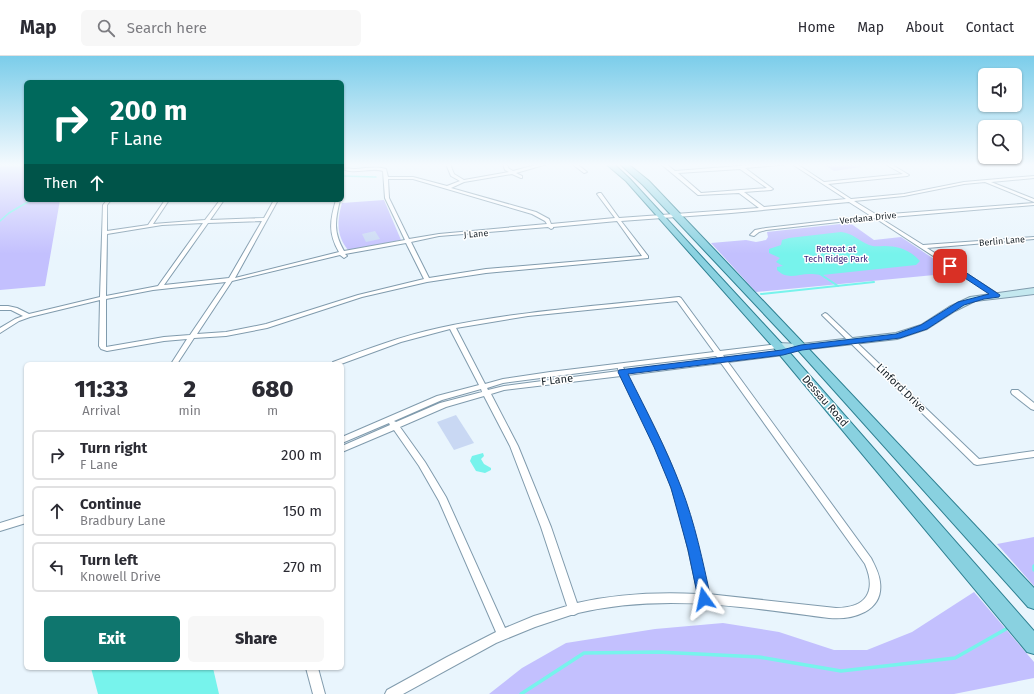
<!DOCTYPE html>
<html lang="en">
<head>
<meta charset="utf-8">
<style>
	:root { --surface:#fff; --page:#f7f7f7; --text:#2b2b33; --muted:#7c7c81; --line:#e1e1e2; --accent:#0f766e }
	body { margin:0; font-family:"Fira Sans",sans-serif; background:var(--page); color:var(--text); height:100vh; display:flex; flex-direction:column; font-size:15px; white-space:nowrap }
	* { box-sizing:border-box; margin:0 }
	p { font-size:13px; color:var(--muted) }
	.icon { flex:none; width:22px; height:22px; fill:none; stroke:currentColor; stroke-width:2; stroke-linecap:round; stroke-linejoin:round }
	.map { position:relative; flex:1; overflow:hidden }
	.side { position:absolute; left:24px; top:306px; width:320px; height:308px; display:flex; flex-direction:column; background:var(--surface); border-radius:6px; box-shadow:0 1px 3px #0004 }
	.side>* { flex:none }
	.banner { position:absolute; left:24px; top:24px; width:320px; height:122px; border-radius:6px; box-shadow:0 1px 3px #0004; background:#00695c; color:#fff; overflow:hidden }
	.fabs { position:absolute; left:978px; top:12px; display:grid; gap:8px }
	.fabs a { display:grid; place-items:center; width:44px; height:44px; border-radius:6px; background:var(--surface); box-shadow:0 1px 3px #0004; font-size:20px }
	.pin { position:absolute; display:grid; place-items:center; width:34px; height:34px; color:#fff; margin:-17px; border-radius:8px; box-shadow:0 2px 6px #0006 }
	.me { position:absolute; width:44px; margin:-22px; rotate:348deg; stroke-linejoin:round; filter:drop-shadow(0 0 3px #0008) }
	.turn { display:flex; align-items:center; gap:14px; height:84px; padding:0 20px; font-size:18px }
	.turn .icon { width:52px; height:52px; stroke-width:2.5 }
	.turn b { display:block; font-size:28px; line-height:34px }
	.then { display:flex; align-items:center; height:38px; padding:0 20px; background:#0003; gap:8px; font-size:15px }
	.eta { display:flex; justify-content:space-evenly; align-items:center; height:68px; text-align:center }
	.eta b { font-size:24px; font-weight:800; line-height:28px }
	.cta { display:flex; gap:8px; margin-top:auto; padding:8px 20px }
	.cta a { flex:1; height:46px; border-radius:6px; background:var(--accent); color:#fff; font-size:16px; font-weight:800; line-height:46px; text-align:center }
	.cta a+a { background:var(--page); color:var(--text) }
	ul { padding:0; list-style:none }
	li { display:flex; align-items:center; gap:12px; height:50px; margin:0 8px 6px; padding:0 12px; border:2px solid var(--line); border-radius:6px }
	li div { flex:1 }
	li b { display:block; font-size:15px }
	li em { font-style:normal }
	header { display:flex; align-items:center; gap:24px; box-sizing:border-box; height:56px; padding:0 20px; background:var(--surface); border-bottom:1px solid var(--line) }
	header strong { font-size:19px }
	nav { display:flex; gap:22px; margin-inline-start:auto; font-size:14px }
	.search { width:280px; height:36px; background:var(--page); display:flex; align-items:center; gap:10px; box-sizing:border-box; padding:0 14px; border-radius:6px; color:var(--muted); font-size:15px }
	.map>svg:first-child { display:block }
	.green { fill:#c3c0fe }
	.water { fill:#77f3ec }
	.lines { fill:none; stroke-linecap:round; stroke-linejoin:round }
	.stream-far2 { stroke:#77f3ec; stroke-width:1.5 }
	.stream-far1 { stroke:#77f3ec; stroke-width:2 }
	.stream { stroke:#77f3ec; stroke-width:3.5 }
	.building { fill:#c9d8f3 }
	.street-casing { stroke:#809bad; stroke-width:2 }
	.secondary-casing { stroke:#809bad; stroke-width:2 }
	.primary-casing { stroke:#2e8092; stroke-width:2 }
	.street { fill:#fff; fill-rule:evenodd }
	.secondary { fill:#c4e8ef; fill-rule:evenodd }
	.primary { fill:#89d1e0; fill-rule:evenodd }
	.route { fill:#1a73e8; stroke:#114b97 }
	.labels { text-anchor:middle; dominant-baseline:central; stroke-width:3; stroke-linejoin:round; paint-order:stroke }
	.far-street-label { font-size:9px; fill:#182229; stroke:#fff }
	.far-park-label { font-size:9px; fill:#331e77; stroke:#fff }
	.street-label { font-size:11px; fill:#182229; stroke:#fff }
</style>
</head>
<body>
<header>
<strong>Map</strong>
<div class="search"><svg class="icon" aria-label="search" viewBox="0 0 24 24"><circle cx="10" cy="10" r="6"/><path d="M15 15l6 6"/></svg>Search here</div>
<nav><a>Home</a><a>Map</a><a>About</a><a>Contact</a></nav>
</header>
<div class="map">
<svg width="1034" height="638" viewBox="0 0 1034 638">
	<rect width="100%" height="100%" fill="#e9f5fd"/>
	<g class="green">
		<path d="M0,108H26V144H60L45,230L0,234Z"/>
		<path d="M823,108H858L862,111L834,115Z"/>
		<path d="M384,144L401,184L348,194C336,179 337,165 342,147Z"/>
		<path d="M850,167L874,184L901,181L955,217L756,236L711,187L746,184L756,186L766,184L768,181L767,176Z"/>
		<path d="M1034,481V530L997,488Z"/>
		<path d="M974,536L1034,606V622L954,638H489L522,612L566,587L655,573L723,567L779,576L834,594H867L912,576Z"/>
	</g>
	<g class="water">
		<path d="M841,176C853,177 859,185 869,189C874,191 879,190 884,190C899,190 910,194 920,205L916,209L822,219C819,219 816,218 812,218C799,217 788,225 777,214V211L783,210L776,206L780,202L769,197V193L781,189L782,184L789,182Z"/>
		<path d="M483,397L484,400L481,403L484,408L491,412V414L485,417L476,415L470,405L472,400Z"/>
		<path d="M91,612H213L219,638H98Z"/>
	</g>
	<g class="lines">
		<g class="stream-far2">
			<path d="M342,120L376,121"/>
			<path d="M0,165L9,157L31,144"/>
		</g>
		<g class="stream-far1">
			<path d="M820,218L838,230"/>
			<path d="M761,238L874,226"/>
		</g>
		<g class="stream">
			<path d="M1034,510V514"/>
			<path d="M521,638L584,597L658,596L759,601L841,615L955,602L1006,573"/>
		</g>
	</g>
	<g class="building">
		<path d="M375,175L380,183L366,186L362,178Z"/>
		<path d="M456,359L474,387L454,394L437,366Z"/>
	</g>
	<g class="lines">
		<g class="street-casing">
			<g id="street">
				<path d="M446,108H450L454,118L464,124L509,116L505,114L503,108H507L508,112L513,115L539,108H547L516,117L522,120V122H521L512,118L464,126L451,132L536,156L549,163L551,168L615,162L597,138L599,137H601L619,162L759,152L739,137L698,139L661,108H666L675,115L765,108H790L745,112L773,133L771,134L744,136L764,151L846,143L792,108H797L824,126L903,118L885,108H891L909,119L907,120L828,128L851,143L904,138L964,126L1034,120V122L991,126L1034,143V146L985,126L964,128L904,140L854,145L877,159L1034,147V149L880,162L923,189L1034,181V183L927,192L998,238L999,239L996,241L875,162L766,174L759,176L754,180L750,179L755,174L766,172L871,160L849,146L731,157L621,165L648,200V202L486,217L427,226L362,241L267,272L226,280L194,282L177,308H171L187,283L164,285L107,295L101,293L99,290L100,244L30,261L19,265L0,277V272L15,263L23,260L11,254H0V250H8L17,252L29,258L100,241L103,149L107,144H111L107,149V175L148,169L165,144H169L153,168L205,164L220,144H224L210,164L264,162L274,144H278L235,222L339,196C328,177 330,164 336,144H340C335,164 333,176 344,195L405,184L385,142L383,115C370,111 355,119 343,113C347,112 351,113 356,113C367,112 376,110 386,113L388,121H413L447,130L460,125L451,120ZM740,113L767,132L701,137L678,117ZM388,123H413L532,158L545,165L547,168L439,178L409,183L389,142ZM262,165L229,222L164,229L208,167ZM617,165L642,200L486,213L429,222L411,186L439,180L548,171L551,173L553,172V171ZM203,167L158,230L106,240L107,178L162,169ZM406,187L424,223L358,239L266,268L226,276L197,278L232,225L340,199L344,202L347,200L345,198ZM226,226L190,279L164,281L106,291V243L153,234Z"/>
				<path d="M572,108H577L587,116L584,117Z"/>
				<path d="M679,241L681,242L720,295L778,288L781,290L778,292L723,299L725,302L783,295L786,297L783,299L728,306L871,502C875,510 879,517 880,526C884,556 852,564 829,562C745,551 662,537 578,557L574,559H571L535,571L496,587L403,638H385L387,634L447,601L496,576L439,445L419,410L394,374L342,396V390L390,369L389,367L342,387V381L437,340L479,329L450,273L401,286L341,308H332L333,306C367,293 402,280 439,272C518,255 599,250 679,241ZM677,245L714,296L550,316L503,323L485,328L456,272L528,260ZM716,300L719,303L625,315L623,311ZM721,307L865,508C877,536 866,552 836,552L708,538C699,497 690,457 675,418C662,384 644,351 627,319ZM618,312V313L619,315L504,330L488,334L487,332L503,327ZM621,320C636,352 653,383 666,417C681,456 689,497 698,538C657,536 617,538 577,547L551,471L518,390L491,338L504,334ZM481,333L482,336L440,347L396,366L394,365L442,344ZM484,340L510,390L541,471L567,550L534,560L505,572L446,441L425,406L400,371L446,351Z"/>
				<path d="M825,257L827,258L979,403L1034,395V401L977,409L974,408L823,260L822,259Z"/>
				<path d="M1012,334H1018L1034,347V354L1031,353L1012,338L1011,336Z"/>
				<path d="M26,459V467L0,475V467Z"/>
				<path d="M306,612H318L325,638H313Z"/>
			</g>
		</g>
		<g class="secondary-casing">
			<path id="secondary" d="M1034,232V238L975,245L955,255L927,273L897,283L801,294L778,293L773,290L778,287L801,288L896,277L921,269L949,251L970,241Z"/>
		</g>
		<g class="primary-casing">
			<g id="primary">
				<path d="M606,108H614L630,123L782,288L1034,575V598L1027,596L774,292L626,125Z"/>
				<path d="M620,108H628L649,125L805,289L1034,532V553L1028,551L797,293L643,129Z"/>
			</g>
		</g>
		<use href="#street" class="street"/>
		<use href="#secondary" class="secondary"/>
		<use href="#primary" class="primary"/>
	</g>
	<linearGradient id="sky" x2="0" y2="1"><stop stop-color="#7bcdea"/><stop offset="0.55" stop-color="#f5fafe"/><stop offset="1" stop-color="#f5fafe" stop-opacity="0"/></linearGradient>
	<rect width="1034" height="198" fill="url(#sky)"/>
	<path class="route" d="M948,208H953L1000,239L999,241L984,243L964,249L927,273L900,282L802,294L783,299L628,318C647,356 666,392 681,431C695,467 703,506 711,543L709,547L704,549L699,547L688,494L671,432L654,391L618,316L619,314L782,294L801,289L896,278L921,269L958,246L989,238L948,211Z"/>
	<g class="labels">
		<g class="far-street-label">
			<text transform="translate(868 162) rotate(-6)">Verdana Drive</text>
			<text transform="translate(476 178) rotate(-5)">J Lane</text>
			<text transform="translate(1002 185) rotate(-5)">Berlin Lane</text>
		</g>
		<g class="far-park-label">
			<text x="836" y="193">Retreat at<tspan x="836" dy="10">Tech Ridge Park</tspan></text>
		</g>
		<g class="street-label">
			<text transform="translate(557 324) rotate(-7)">F Lane</text>
			<text transform="translate(901 332) rotate(44)">Linford Drive</text>
			<text transform="translate(825 345) rotate(49)">Dessau Road</text>
		</g>
	</g>
</svg>
<div class="fabs">
<a><svg class="icon" aria-label="sound" viewBox="0 0 24 24"><path d="M4 9h4l5-4v14l-5-4H4zM17 9q2 3 0 6"/></svg></a>
<a><svg class="icon" aria-label="search" viewBox="0 0 24 24"><circle cx="10" cy="10" r="6"/><path d="M15 15l6 6"/></svg></a>
</div>
<div class="pin" style="left:950px;top:210px;background:#d93025"><svg class="icon" aria-label="arrive" viewBox="0 0 24 24"><path d="M6 21V4h12l-3 4 3 4H6"/></svg></div>
<svg class="me" style="left:704px;top:543px" viewBox="-20 -20 40 40"><path d="M0-17L14 15 0 8-14 15z" fill="#1a73e8" stroke="#fff" stroke-width="4"/></svg>
<div class="banner">
<div class="turn"><svg class="icon" aria-label="right" viewBox="0 0 24 24"><path d="M7 20v-9h11M14 6l5 5-5 5"/></svg><div><b>200 m</b>F Lane</div></div>
<div class="then">Then<svg class="icon" aria-label="ahead" viewBox="0 0 24 24"><path d="M12 20V5M6 11l6-6 6 6"/></svg></div>
</div>
<section class="side">
<div class="eta">
<div><b>11:33</b><p>Arrival</p></div>
<div><b>2</b><p>min</p></div>
<div><b>680</b><p>m</p></div>
</div>
<ul>
<li><svg class="icon" aria-label="right" viewBox="0 0 24 24"><path d="M7 20v-9h11M14 6l5 5-5 5"/></svg><div><b>Turn right</b><p>F Lane</p></div><em>200 m</em></li>
<li><svg class="icon" aria-label="ahead" viewBox="0 0 24 24"><path d="M12 20V5M6 11l6-6 6 6"/></svg><div><b>Continue</b><p>Bradbury Lane</p></div><em>150 m</em></li>
<li><svg class="icon" aria-label="left" viewBox="0 0 24 24"><path d="M17 20v-9H6M10 6l-5 5 5 5"/></svg><div><b>Turn left</b><p>Knowell Drive</p></div><em>270 m</em></li>
</ul>
<div class="cta"><a>Exit</a><a>Share</a></div>
</section>
</div>
</body>
</html>
